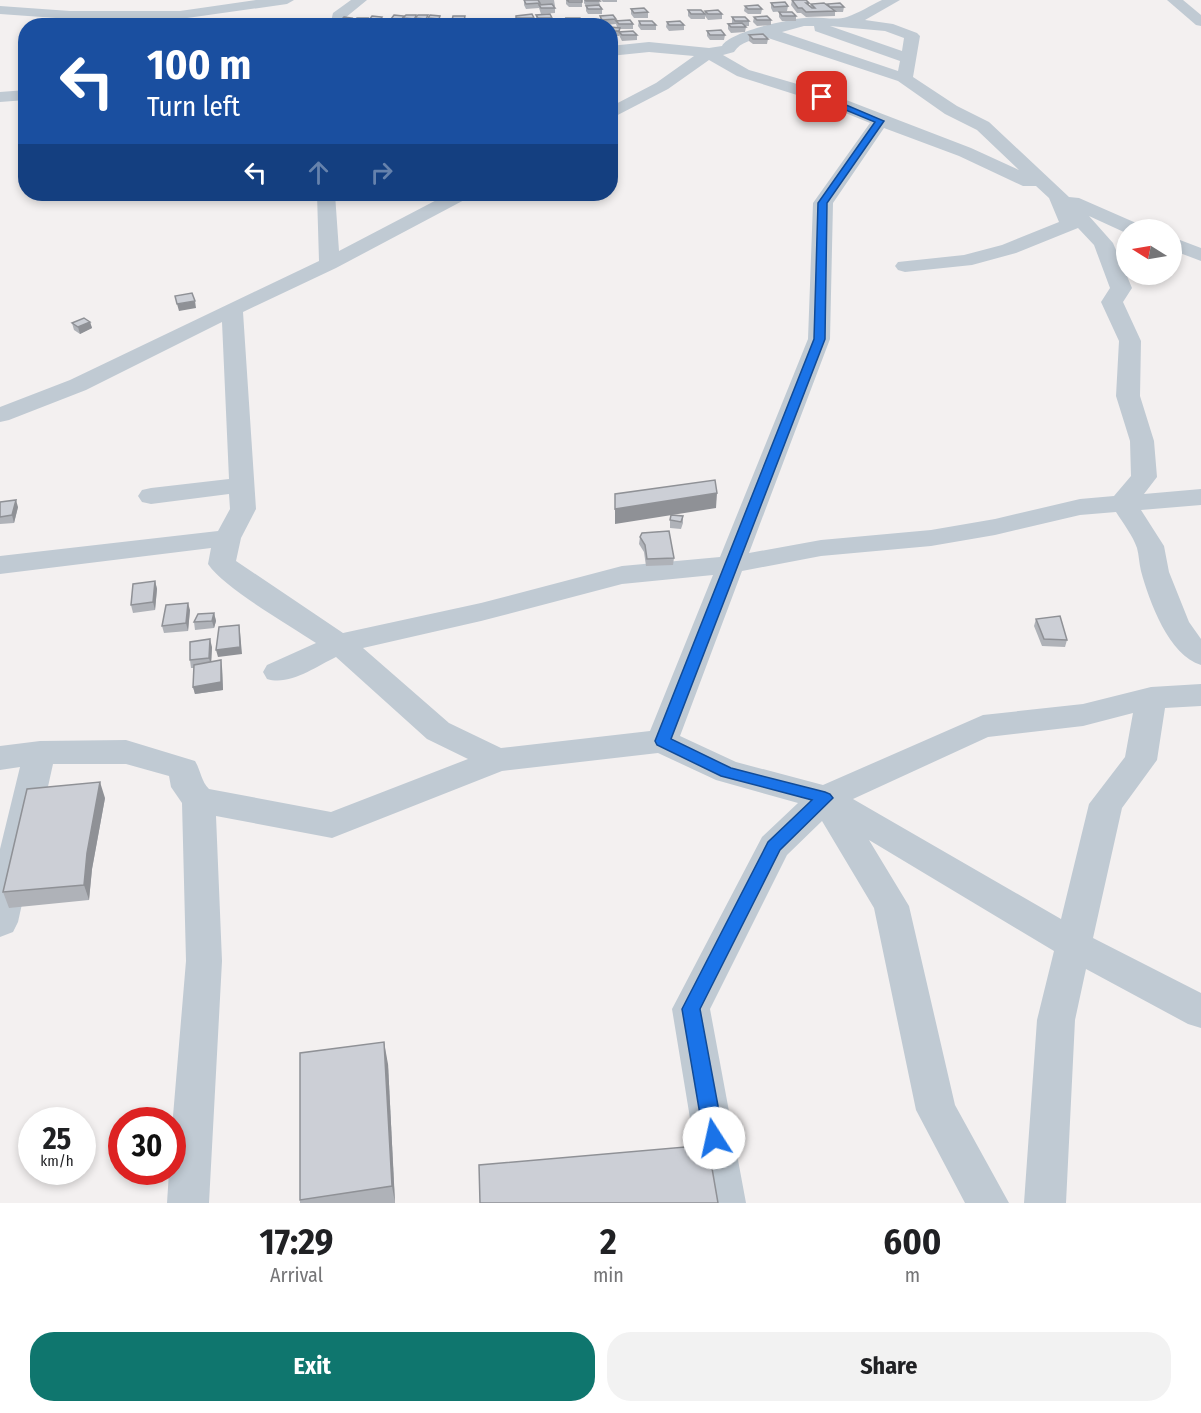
<!DOCTYPE html>
<html lang="en">
<head>
<meta charset="utf-8">
<style>
	:root { --surface:#fff; --page:#f2f2f2; --text:#202124; --muted:#757577; --accent:#0f766e }
	body { margin:0; font-family:"Fira Sans Condensed",sans-serif; background:var(--page); color:var(--text); height:100vh; display:flex; flex-direction:column; font-size:22px; white-space:nowrap }
	* { box-sizing:border-box; margin:0 }
	p { font-size:20px; color:var(--muted) }
	.icon { flex:none; width:33px; height:33px; fill:none; stroke:currentColor; stroke-width:2; stroke-linecap:round; stroke-linejoin:round }
	.map { position:relative; height:1203px; overflow:hidden }
	.sheet { display:flex; flex-direction:column; background:var(--surface); flex:1 }
	.sheet>* { flex:none }
	.hud { position:absolute; left:18px; top:18px; width:600px; height:183px; border-radius:24px; box-shadow:0 3px 9px #0003; background:#1a4fa0; color:#fff; overflow:hidden }
	.needle { width:39px; rotate:281deg }
	.buttons { position:absolute; left:1116px; top:219px; display:grid; gap:12px }
	.buttons a { display:grid; place-items:center; width:66px; height:66px; border-radius:50%; background:var(--surface); box-shadow:0 3px 9px #0003; font-size:30px }
	.speed { position:absolute; left:18px; top:1107px; display:flex; gap:12px; font-size:30px; font-weight:700; text-align:center }
	.speed>* { display:grid; place-content:center; width:78px; height:78px; border-radius:50%; background:var(--surface); box-shadow:0 3px 9px #0003; line-height:1 }
	.speed small { font-size:15px; font-weight:400 }
	.speed .limit { border:9px solid #d22; background:#fff; color:#111 }
	.pin { position:absolute; display:grid; place-items:center; width:51px; height:51px; color:#fff; margin:-26px; border-radius:12px; box-shadow:0 3px 9px #0006 }
	.me { position:absolute; width:66px; margin:-33px; rotate:350deg; stroke-linejoin:round; filter:drop-shadow(0 0 4px #0008) }
	.turn { display:flex; align-items:center; gap:21px; height:126px; padding:0 30px; font-size:27px }
	.turn .icon { width:78px; height:78px; stroke-width:2.5 }
	.turn b { display:block; font-size:42px; line-height:51px }
	.lanes { display:flex; align-items:center; height:57px; padding:0 30px; background:#0003; justify-content:center; gap:30px; direction:ltr }
	.lanes .off { opacity:.35 }
	.eta { display:flex; justify-content:space-evenly; align-items:center; height:102px; text-align:center }
	.eta b { font-size:36px; font-weight:700; line-height:42px }
	.action { display:flex; gap:12px; margin-top:auto; padding:12px 30px }
	.action a { flex:1; height:69px; border-radius:24px; background:var(--accent); color:#fff; font-size:24px; font-weight:700; line-height:69px; text-align:center }
	.action a+a { background:var(--page); color:var(--text) }
	.map>svg:first-child { display:block }
	.lines { fill:none; stroke-linecap:round; stroke-linejoin:round }
	.minor { fill:#c0cad3; fill-rule:evenodd }
	.wall { fill:#afb2b8 }
	.shaded-wall { fill:#8f9196 }
	.building { fill:#cccfd6; stroke:#8f9196; stroke-width:1.5 }
	.route { fill:#1a73e8; stroke:#114b97; stroke-width:1.5 }
</style>
</head>
<body>
<div class="map">
<svg width="1201" height="1203" viewBox="0 0 1201 1203">
	<rect width="100%" height="100%" fill="#f3f0f0"/>
	<g class="lines">
		<g class="minor">
			<path d="M256,0H294L287,4L180,19H70L0,14V6L70,11H180Z"/>
			<path d="M351,0H367L345,18V26H330L333,13Z"/>
			<path d="M882,0H900L865,20L893,24L917,33L920,36L913,77L957,106L989,122L1069,197L1079,198L1143,226L1146,230H1126V233L1089,216L1113,243L1132,288L1123,302L1141,341L1140,396L1154,441L1157,477L1144,494L1201,489V505L1141,510L1164,546L1169,572L1189,622L1201,639V665C1169,656 1149,601 1141,571C1139,563 1139,555 1137,548C1133,536 1123,523 1116,512L1080,515L995,535L931,546L821,556L742,571L680,736L736,762L823,785L983,715L1083,704L1151,687L1201,684V706L1165,708L1157,760L1122,808L1093,938L1201,993V1028L1188,1024L1086,969L1075,1020L1066,1203H1024L1037,1020L1054,951L869,840L909,906L955,1105L1009,1203H965L916,1110L874,908L822,821L787,855L710,1009L746,1203H704L672,1009L762,837L798,803L716,780L658,753L502,771L332,838L216,816L222,961L209,1203H167L169,1172H172V1128L186,961L182,803L171,787L169,776L126,764H53L18,922L13,932L0,937V849L20,767L0,770V746L40,741L126,740L195,761C201,771 201,781 209,789L331,812L468,759L427,739L336,657C315,667 290,686 267,679L263,672L267,665L316,643C289,625 225,589 208,564L211,548L0,574V556L218,531L230,509L229,494L151,504L142,502L138,496L142,490L151,488L229,479L222,322L86,390L9,420L0,422V407L70,380L319,261L317,194H335L339,251L448,194H470L468,198L336,268L243,312L256,509L241,538L236,561L343,633L481,603L622,566L720,557L808,339L813,203L870,123L816,101L737,76L709,60L668,89L610,119V107L656,83L694,56L649,52L610,56V46L649,42L709,48L722,46C729,32 789,19 805,18C818,16 835,21 847,17C859,13 871,5 882,0ZM804,26H814L815,31L900,61L898,71L782,32ZM830,26L885,31L904,38L902,51ZM765,37L898,81L945,114L977,130L1019,170L971,148L828,93L749,70L723,55L734,52C741,41 753,40 765,37ZM884,128L959,156L1023,186H1036L1049,198L1059,222L1002,245L964,255L898,262L895,266L898,270L905,272L972,265L1016,253L1078,228L1094,245L1110,288L1101,302L1119,341L1116,396L1130,441L1131,476L1114,496L1080,499L995,519L931,530L821,540L749,553L830,339L833,203ZM713,575L650,731L501,748L449,723L363,648L481,621L622,584ZM1133,713L1125,757L1089,804L1061,919L853,799L988,737L1083,726Z"/>
			<path d="M1167,0H1183L1201,15V26L1196,25Z"/>
			<path d="M26,90V100L0,102V92Z"/>
			<path d="M1172,237L1201,248V261L1172,250Z"/>
		</g>
	</g>
	<g class="wall">
		<path d="M524,0L539,2V0H554L555,6H554L555,8V13L541,14L539,8L526,9L524,5Z"/>
		<path d="M566,0H582V7H569L566,4Z"/>
		<path d="M584,0H599L600,6L602,9V14H588L586,11V6L584,3Z"/>
		<path d="M601,0H617V2H603Z"/>
		<path d="M792,0L809,3V5L810,6L811,4L827,5V4L844,7L843,12H835V16L806,17L801,13H797L791,5Z"/>
		<path d="M771,3L788,6L787,11L773,12L771,8Z"/>
		<path d="M745,6L762,9L761,14H748L744,11Z"/>
		<path d="M631,9L648,12V18H634L631,14Z"/>
		<path d="M688,10L705,14V19H691L688,16Z"/>
		<path d="M705,11L722,14V19L708,20L705,16Z"/>
		<path d="M779,12L796,16V21H782L779,17Z"/>
		<path d="M536,15L552,18V20L564,23V26H548L547,23L538,24L536,20Z"/>
		<path d="M440,16V21L448,22V26H434L435,24H428V21L427,24H422V26H408L409,24L404,23V22L402,24H391V19L416,17L428,18Z"/>
		<path d="M453,16L466,21L465,26L452,25V20Z"/>
		<path d="M516,16L534,18V23H524L526,26H509V22H517Z"/>
		<path d="M600,16L633,24V29H620L619,33V32L637,35V40L622,41L619,35V36H610V27H617L616,24L602,25L600,21Z"/>
		<path d="M344,17L352,23L351,26H340V21Z"/>
		<path d="M382,17V22L381,25H370L369,20Z"/>
		<path d="M732,17L749,21V26H745L746,27L745,32L731,33L728,29V24L732,23Z"/>
		<path d="M754,17L771,20V25L757,26L753,22Z"/>
		<path d="M368,18L369,24L368,26H355L354,21Z"/>
		<path d="M566,18L583,22L582,20L599,23V26H567Z"/>
		<path d="M639,21L656,25V30H641L638,26Z"/>
		<path d="M667,22L684,25V30L669,31L666,27Z"/>
		<path d="M707,31L725,35L724,40H710L707,36Z"/>
		<path d="M749,35L768,39L767,44H753L749,41Z"/>
		<path d="M90,322L92,328L80,334L74,330L72,323Z"/>
		<path d="M0,502L18,507L14,523L0,524Z"/>
		<path d="M683,516V523L681,529L670,528V520Z"/>
		<path d="M640,537L674,558L673,565L646,566L644,552L639,544Z"/>
		<path d="M155,581L157,589L155,610L133,613L131,605Z"/>
		<path d="M190,610L188,631L164,633L162,626Z"/>
		<path d="M214,613L216,621L214,628L195,630L194,622Z"/>
		<path d="M1036,619L1067,640L1065,647L1042,646L1034,626Z"/>
		<path d="M212,647L211,662L222,667L223,690L195,694L193,687L194,668H191L190,660Z"/>
		<path d="M105,798L92,869L89,900L9,908L3,892Z"/>
		<path d="M388,1064L395,1203H300V1200Z"/>
	</g>
	<g class="shaded-wall">
		<path d="M352,18V23L351,26H349V22Z"/>
		<path d="M195,301L196,308L179,311L177,304Z"/>
		<path d="M90,322L92,328L80,334L78,327Z"/>
		<path d="M717,493L716,508L615,524V509Z"/>
		<path d="M16,500L18,507L14,523L12,515Z"/>
		<path d="M155,581L157,589L155,610L153,602Z"/>
		<path d="M188,603L190,610L188,631L186,623Z"/>
		<path d="M214,613L216,621L214,628L212,621Z"/>
		<path d="M239,625L240,632L242,654L218,657L216,650Z"/>
		<path d="M210,639L212,647L211,666L209,658Z"/>
		<path d="M221,660L222,667L223,690L195,694L193,687Z"/>
		<path d="M100,782L105,798L92,869L89,900L84,885L87,853Z"/>
		<path d="M384,1042L388,1064L395,1203L392,1186Z"/>
	</g>
	<g class="building">
		<path d="M524,0H538L540,3L526,4Z"/>
		<path d="M567,0H582V2H569Z"/>
		<path d="M585,0H599L600,1H586Z"/>
		<path d="M792,0H806L809,3H806L812,8H815L811,4L824,3L835,11L806,12L802,8H798Z"/>
		<path d="M785,2L788,6L774,7L771,3Z"/>
		<path d="M840,3L844,7H830L827,4Z"/>
		<path d="M552,4L555,8H541L539,5Z"/>
		<path d="M599,5L602,9H588L586,6Z"/>
		<path d="M758,5L762,9H748L745,6Z"/>
		<path d="M644,8L648,12L634,13L631,9Z"/>
		<path d="M688,10H701L705,14H691Z"/>
		<path d="M718,10L722,14H708L705,11Z"/>
		<path d="M779,12H792L796,16H782Z"/>
		<path d="M532,14L534,18H516V16Z"/>
		<path d="M550,14L552,18H538L536,15Z"/>
		<path d="M394,15L404,16L402,19H391Z"/>
		<path d="M406,15H416L415,19L403,18Z"/>
		<path d="M418,15H428L426,19L415,18Z"/>
		<path d="M430,15L440,16L439,19L428,18Z"/>
		<path d="M613,15L616,19L602,20L600,16Z"/>
		<path d="M372,16L382,17L380,20H369Z"/>
		<path d="M453,16H465L464,21L452,20Z"/>
		<path d="M767,16L771,20H757L754,17Z"/>
		<path d="M344,17L352,18L349,22L340,21Z"/>
		<path d="M732,17H745L749,21H735Z"/>
		<path d="M357,18H368L366,22L354,21Z"/>
		<path d="M566,18H580L583,22H568Z"/>
		<path d="M561,19L564,23L550,24L547,20Z"/>
		<path d="M596,19L599,23H587L582,20Z"/>
		<path d="M630,20L633,24H619L616,21Z"/>
		<path d="M410,21L422,22L421,26H408Z"/>
		<path d="M436,21L448,22L447,26H434Z"/>
		<path d="M523,21L526,25L511,26L509,22Z"/>
		<path d="M639,21H652L656,25H641Z"/>
		<path d="M680,21L684,25H669L667,22Z"/>
		<path d="M486,23L507,24V26H484Z"/>
		<path d="M742,23L746,27H731L728,24Z"/>
		<path d="M610,27L620,28L619,31H610Z"/>
		<path d="M721,30L725,35H710L707,31Z"/>
		<path d="M633,31L637,35H622L619,32Z"/>
		<path d="M763,34L768,39H753L749,35Z"/>
		<path d="M192,293L195,301L177,304L175,296Z"/>
		<path d="M84,318L90,322L78,327L72,323Z"/>
		<path d="M715,480L717,493L615,509V494Z"/>
		<path d="M16,500L12,515L0,517V502Z"/>
		<path d="M671,515L683,516L681,522L670,520Z"/>
		<path d="M669,531L674,558L647,559L645,545L640,537L642,533Z"/>
		<path d="M155,581L153,602L131,605L133,584Z"/>
		<path d="M188,603L186,623L162,626L166,605Z"/>
		<path d="M214,613L212,621L194,622L198,614Z"/>
		<path d="M1060,616L1067,640L1044,639L1036,619Z"/>
		<path d="M239,625L240,647L216,650L219,627Z"/>
		<path d="M210,639L209,658L190,660V642Z"/>
		<path d="M221,660V682L193,687L194,665Z"/>
		<path d="M100,782L87,853L84,885L3,892L27,789Z"/>
		<path d="M384,1042L392,1186L300,1200V1053Z"/>
		<path d="M708,1145L718,1203H480L479,1165Z"/>
	</g>
	<path class="route" d="M819,96H825L884,121L827,203L825,339L671,739L731,768L825,792L830,794L833,798L780,850L700,1009L724,1138L721,1145L714,1147L707,1145L704,1138L682,1009L768,842L812,800L721,776L657,745L655,741L814,339L818,203L875,122L819,99Z"/>
</svg>
<div class="buttons">
<a><svg class="needle" viewBox="-14 -14 28 28"><path d="M0-13l5 13h-10z" fill="#e53935"/><path d="M0 13l5-13h-10z" fill="#757577"/></svg></a>
</div>
<div class="speed"><div>25<small>km/h</small></div><div class="limit">30</div></div>
<div class="pin" style="left:822px;top:97px;background:#d93025"><svg class="icon" aria-label="arrive" viewBox="0 0 24 24"><path d="M6 21V4h12l-3 4 3 4H6"/></svg></div>
<svg class="me" style="left:714px;top:1138px" viewBox="-20 -20 40 40"><circle r="19" fill="#fff"/><path d="M0-13L10 11 0 6-10 11z" fill="#1a73e8"/></svg>
<div class="hud">
<div class="turn"><svg class="icon" aria-label="left" viewBox="0 0 24 24"><path d="M17 20v-9H6M10 6l-5 5 5 5"/></svg><div><b>100 m</b>Turn left</div></div>
<div class="lanes"><svg class="icon" aria-label="left" viewBox="0 0 24 24"><path d="M17 20v-9H6M10 6l-5 5 5 5"/></svg><svg class="icon off" aria-label="ahead" viewBox="0 0 24 24"><path d="M12 20V5M6 11l6-6 6 6"/></svg><svg class="icon off" aria-label="right" viewBox="0 0 24 24"><path d="M7 20v-9h11M14 6l5 5-5 5"/></svg></div>
</div>
</div>
<section class="sheet">
<div class="eta">
<div><b>17:29</b><p>Arrival</p></div>
<div><b>2</b><p>min</p></div>
<div><b>600</b><p>m</p></div>
</div>
<div class="action"><a>Exit</a><a>Share</a></div>
</section>
</body>
</html>
